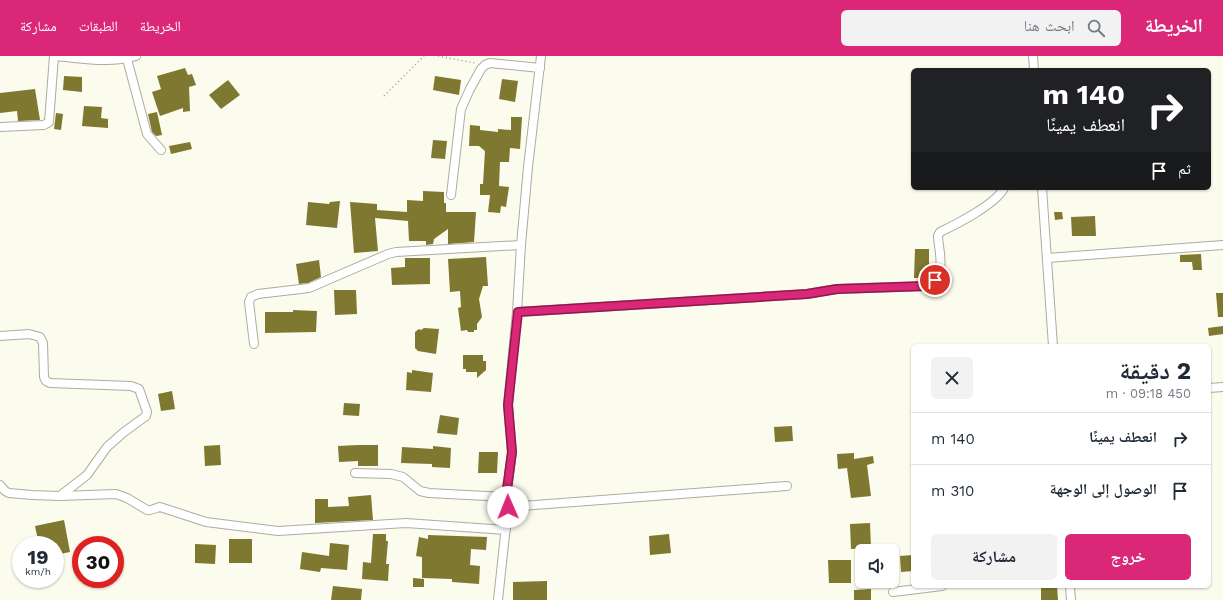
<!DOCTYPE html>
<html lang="ar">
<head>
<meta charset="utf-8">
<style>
	:root { --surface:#fff; --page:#f2f2f3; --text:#1f2937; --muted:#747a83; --line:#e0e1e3; --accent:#db2777 }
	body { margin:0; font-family:"Work Sans","Noto Naskh Arabic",sans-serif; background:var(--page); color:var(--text); direction:rtl; height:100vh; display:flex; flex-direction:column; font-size:15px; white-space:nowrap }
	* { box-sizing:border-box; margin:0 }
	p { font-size:13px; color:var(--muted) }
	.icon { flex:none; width:22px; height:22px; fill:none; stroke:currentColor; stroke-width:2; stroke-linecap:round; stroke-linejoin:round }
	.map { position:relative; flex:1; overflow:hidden; direction:ltr }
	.panel { position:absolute; left:911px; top:288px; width:300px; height:244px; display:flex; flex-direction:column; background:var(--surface); border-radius:6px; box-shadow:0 1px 3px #0004; direction:rtl }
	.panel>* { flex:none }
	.guide { position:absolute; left:911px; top:12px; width:300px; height:122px; border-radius:6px; box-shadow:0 1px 3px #0004; direction:rtl; background:#202124; color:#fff; overflow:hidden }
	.buttons { position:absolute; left:855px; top:488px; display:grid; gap:8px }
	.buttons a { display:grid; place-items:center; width:44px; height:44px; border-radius:6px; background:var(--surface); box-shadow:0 1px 3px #0004; font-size:20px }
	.speed { position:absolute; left:12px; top:480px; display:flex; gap:8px; font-size:20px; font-weight:700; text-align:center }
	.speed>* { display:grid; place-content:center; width:52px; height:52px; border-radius:50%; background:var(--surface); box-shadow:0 1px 3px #0004; line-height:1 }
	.speed small { font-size:10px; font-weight:400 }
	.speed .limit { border:6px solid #d22; background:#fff; color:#111 }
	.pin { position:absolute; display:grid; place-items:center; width:34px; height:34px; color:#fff; margin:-17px; border:2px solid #fff; border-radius:50%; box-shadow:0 1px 4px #0007 }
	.me { position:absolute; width:44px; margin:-22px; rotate:359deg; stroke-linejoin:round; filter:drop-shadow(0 0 3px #0008) }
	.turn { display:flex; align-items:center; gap:14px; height:84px; padding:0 20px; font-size:18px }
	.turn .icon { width:52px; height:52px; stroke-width:2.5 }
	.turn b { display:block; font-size:28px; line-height:34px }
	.then { display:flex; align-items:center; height:38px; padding:0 20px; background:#0003; gap:8px; font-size:15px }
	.round { display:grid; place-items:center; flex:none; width:42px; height:42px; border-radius:6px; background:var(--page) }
	.head { display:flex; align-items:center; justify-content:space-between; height:68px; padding:0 20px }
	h1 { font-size:24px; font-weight:700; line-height:30px }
	.action { display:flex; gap:8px; margin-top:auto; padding:8px 20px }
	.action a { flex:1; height:46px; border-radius:6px; background:var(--accent); color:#fff; font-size:16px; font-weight:700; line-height:46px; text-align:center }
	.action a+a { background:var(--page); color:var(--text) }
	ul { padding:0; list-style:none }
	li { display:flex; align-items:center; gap:12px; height:52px; padding:0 20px; border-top:1px solid var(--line) }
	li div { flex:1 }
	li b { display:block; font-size:15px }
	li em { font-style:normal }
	header { display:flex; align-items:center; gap:24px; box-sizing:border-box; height:56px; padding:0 20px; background:var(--accent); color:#fff }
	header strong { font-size:19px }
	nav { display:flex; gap:22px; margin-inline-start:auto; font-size:14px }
	.search { width:280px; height:36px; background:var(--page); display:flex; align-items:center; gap:10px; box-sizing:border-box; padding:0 14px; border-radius:6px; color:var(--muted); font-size:15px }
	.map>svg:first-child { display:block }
	.building { fill:#7e7830 }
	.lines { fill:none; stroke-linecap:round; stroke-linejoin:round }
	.street-casing { stroke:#adaca1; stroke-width:10 }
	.path { stroke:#9c9c93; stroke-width:1.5; stroke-dasharray:1 3; stroke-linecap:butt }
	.street { stroke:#fff; stroke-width:8 }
	.route-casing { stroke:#8e194d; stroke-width:10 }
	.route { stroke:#db2777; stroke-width:7 }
</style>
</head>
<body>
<header>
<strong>الخريطة</strong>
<div class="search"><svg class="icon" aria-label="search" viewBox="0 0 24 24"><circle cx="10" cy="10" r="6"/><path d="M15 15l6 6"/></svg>ابحث هنا</div>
<nav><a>الخريطة</a><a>الطبقات</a><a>مشاركة</a></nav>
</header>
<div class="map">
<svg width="1223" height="544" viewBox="0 0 1223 544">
	<rect width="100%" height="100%" fill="#fbfbee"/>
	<g class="building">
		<path d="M185,12L188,19L192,18L196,29L189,31L190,55L183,56V52L160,60L152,36L161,33L157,20Z"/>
		<path d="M64,20L82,21V36L63,34Z"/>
		<path d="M435,20L461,24L459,39L433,34Z"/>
		<path d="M502,23L518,25L515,46L499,43Z"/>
		<path d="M228,24L240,39L221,53L209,39Z"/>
		<path d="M35,33L40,64L18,65L17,55L0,57V37Z"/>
		<path d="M84,50L102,51L101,62L108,63V72L82,70Z"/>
		<path d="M157,56L162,79L156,80L152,76L148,58Z"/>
		<path d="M56,57L63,58L61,74L54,73Z"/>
		<path d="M511,61H522L520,93L510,92L509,106H500L499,130L509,131L506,151L501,150L500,157L488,156L490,139H480V128H483L485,95L479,90H469L470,69L480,70V74L498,76V73L511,74Z"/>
		<path d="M433,84L447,85L445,103L431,102Z"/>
		<path d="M190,86L192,93L171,98L169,90Z"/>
		<path d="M423,135L444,136V147H446V156H476L474,186L448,188V173L434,183L433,188L426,189V185H409L408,165L375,162L378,195L354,197L350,146L377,148V154L407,156V144L423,145Z"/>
		<path d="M340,145L337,172L306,169L308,146L329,148L330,146Z"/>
		<path d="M1054,156H1062L1063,163L1055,164Z"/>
		<path d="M1095,160L1096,180H1072L1071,161Z"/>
		<path d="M915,193H929V222H914Z"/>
		<path d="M1201,198L1202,214H1193L1192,206H1180V199Z"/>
		<path d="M486,201L488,230H483L479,243L482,261L477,268V274H474V276H468L467,274L461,275L458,252L461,251L460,235L450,236L448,203Z"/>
		<path d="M405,202H430V228L392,229L391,212L405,211Z"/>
		<path d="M319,204L321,221L308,227L299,228L296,208Z"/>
		<path d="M334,234H356L357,258L335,259Z"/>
		<path d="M1216,237H1223V261H1218Z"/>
		<path d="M293,254L317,255L316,276L265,277V256H293Z"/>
		<path d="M1223,270V278L1209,280L1208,272Z"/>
		<path d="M424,272L439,273L436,298L418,295L415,292V276L419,273L421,274Z"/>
		<path d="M463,299H483V305H486V314L477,322V316H466V313H463Z"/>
		<path d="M412,314L433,317L431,336L406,334L407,316L412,317Z"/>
		<path d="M172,335L175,353L161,355L158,338Z"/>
		<path d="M344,347L360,348L359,360L343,359Z"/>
		<path d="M440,359L459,362L457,379L437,377Z"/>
		<path d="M792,370L793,385L775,386L774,371Z"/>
		<path d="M220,389L221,409L205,410L204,390Z"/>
		<path d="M358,389H378V410H358V405L339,406L338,390Z"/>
		<path d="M433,390L451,392L450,412L432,411V408L401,407L402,391L433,393Z"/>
		<path d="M479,396H498L497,417H478Z"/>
		<path d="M854,397V403L873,400L874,407L867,409L871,440L851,442L847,412L838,413L837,398Z"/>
		<path d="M371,439L373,464L315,467V443H328V451L349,450L348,441Z"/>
		<path d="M64,464L70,496L55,499V489H39L35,470Z"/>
		<path d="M870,467L871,492L851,493L850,468Z"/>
		<path d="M373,478H386V485H388L386,508H389L388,525L362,523L363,506L371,507Z"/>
		<path d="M669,478L671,497L650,499L649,480Z"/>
		<path d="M428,479L487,481L486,494L471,493L470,509L480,510L479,528L452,526V523L422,522V501L416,500L419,481L428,483Z"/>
		<rect x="229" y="483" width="23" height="24"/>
		<path d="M330,487L349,489L347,514L321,512L320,516L300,513L302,496L329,500Z"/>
		<path d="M195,488L216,489L215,508L195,507Z"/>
		<path d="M913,499V515L901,516L900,500Z"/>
		<path d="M828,504H851V527H829Z"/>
		<path d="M413,522L424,523V531H413Z"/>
		<path d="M547,525V544H513V526Z"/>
		<path d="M333,530L362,533L361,544H331Z"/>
		<path d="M1041,530H1057L1058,544H1041Z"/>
		<path d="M871,533V544H854V534Z"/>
	</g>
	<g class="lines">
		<g class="street-casing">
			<g id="street">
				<path d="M1033,0L1034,14"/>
				<path d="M127,3L147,78L161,94"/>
				<path d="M0,71L44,69L49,66L54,0C81,2 109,8 136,0"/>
				<path d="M1042,132L1053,290"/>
				<path d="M451,139L461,53L470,33L481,13L485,9L490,7L540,12"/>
				<path d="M1047,202L1223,189"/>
				<path d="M517,256L807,238L837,233L926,230C948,220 939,199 938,180L940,176C957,168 996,148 1004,132"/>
				<path d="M0,280L29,278L40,281L43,287L44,321L46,325L50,327L131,330L139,333L147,356L146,360L124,376L107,391L87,419L60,440"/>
				<path d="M254,288L249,246L251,241L258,238L309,232L388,198L396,196L521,189"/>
				<path d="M1209,332L1223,331"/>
				<path d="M355,417L391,418L403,421L420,435L429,437L506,441"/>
				<path d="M0,429L5,435L9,437L32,439L60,440L116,438L127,442L147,454C151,455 155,452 160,451L206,466L278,475L406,467L506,474"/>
				<path d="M508,451L787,430"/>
				<path d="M1070,530L1071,544"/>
				<path d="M893,536L942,530"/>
				<path d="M498,544L508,451L506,441L512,396L508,349L517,256L521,189L528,111L541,0"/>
			</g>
		</g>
		<g class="path">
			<path d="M438,0L475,7"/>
			<path d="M384,40L424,0"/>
		</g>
		<use href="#street" class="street"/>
	</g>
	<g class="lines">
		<g class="route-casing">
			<path id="route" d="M508,451L506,441L512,396L508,349L518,256L807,238L837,233L926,230L935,224"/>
		</g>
		<use href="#route" class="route"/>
	</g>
</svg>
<div class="buttons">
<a><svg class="icon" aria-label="sound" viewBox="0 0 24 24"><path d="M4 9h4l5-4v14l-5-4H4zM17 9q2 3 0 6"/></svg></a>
</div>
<div class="speed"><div>19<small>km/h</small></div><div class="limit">30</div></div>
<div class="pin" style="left:935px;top:224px;background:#d93025"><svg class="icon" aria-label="arrive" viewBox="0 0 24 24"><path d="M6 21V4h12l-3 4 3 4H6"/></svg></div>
<svg class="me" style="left:508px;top:451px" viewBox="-20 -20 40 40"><circle r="19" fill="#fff"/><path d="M0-13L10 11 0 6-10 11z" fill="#db2777"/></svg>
<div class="guide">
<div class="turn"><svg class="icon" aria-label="right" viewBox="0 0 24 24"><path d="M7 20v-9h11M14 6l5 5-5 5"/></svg><div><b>140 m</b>انعطف يمينًا</div></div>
<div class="then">ثم<svg class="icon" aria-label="arrive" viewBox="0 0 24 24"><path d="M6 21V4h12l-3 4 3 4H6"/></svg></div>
</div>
<section class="panel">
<div class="head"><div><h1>2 دقيقة</h1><p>450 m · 09:18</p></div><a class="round"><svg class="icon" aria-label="close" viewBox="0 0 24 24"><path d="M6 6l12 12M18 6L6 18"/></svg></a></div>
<ul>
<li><svg class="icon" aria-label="right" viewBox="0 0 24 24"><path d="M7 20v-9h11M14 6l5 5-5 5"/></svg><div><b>انعطف يمينًا</b></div><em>140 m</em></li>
<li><svg class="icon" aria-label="arrive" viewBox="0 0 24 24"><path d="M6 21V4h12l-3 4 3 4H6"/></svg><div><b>الوصول إلى الوجهة</b></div><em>310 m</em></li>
</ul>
<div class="action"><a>خروج</a><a>مشاركة</a></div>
</section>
</div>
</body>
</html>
